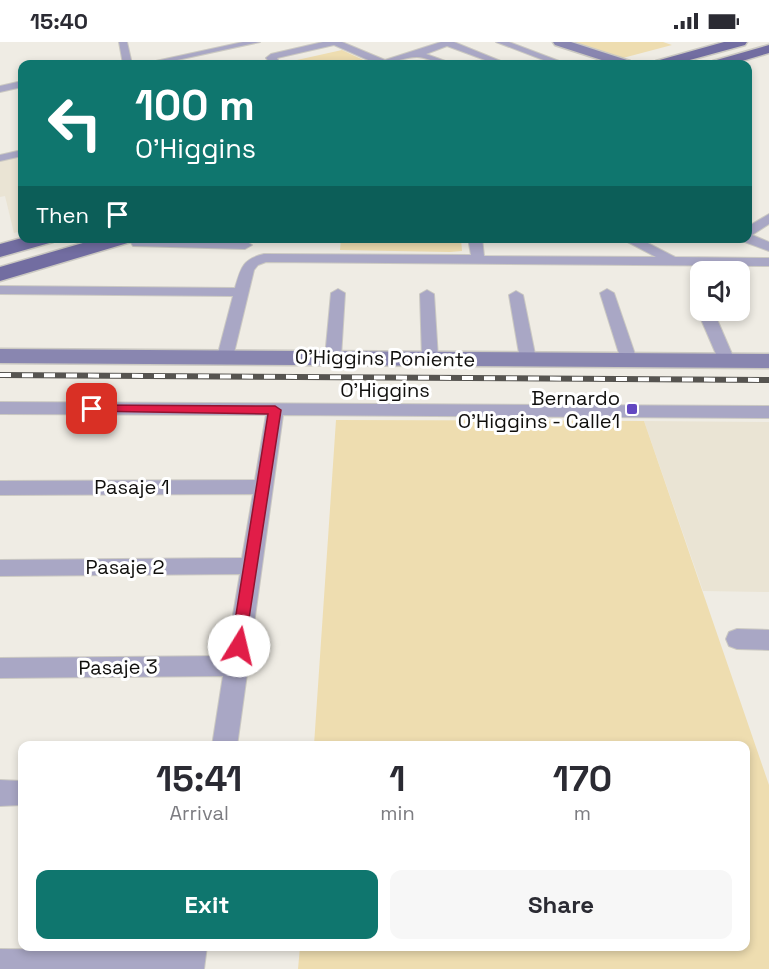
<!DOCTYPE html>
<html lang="en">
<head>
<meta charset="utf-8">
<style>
	:root { --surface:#fff; --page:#f7f7f7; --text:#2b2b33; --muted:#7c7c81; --accent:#0f766e }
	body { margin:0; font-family:"Space Grotesk",sans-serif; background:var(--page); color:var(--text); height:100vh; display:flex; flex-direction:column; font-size:22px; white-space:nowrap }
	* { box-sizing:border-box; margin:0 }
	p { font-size:20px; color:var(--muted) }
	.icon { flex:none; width:33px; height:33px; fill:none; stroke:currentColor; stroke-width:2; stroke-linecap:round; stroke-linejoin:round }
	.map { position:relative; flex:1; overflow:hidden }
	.drawer { position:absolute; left:18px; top:699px; width:732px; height:210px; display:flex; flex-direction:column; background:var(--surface); border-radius:12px; box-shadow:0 3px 9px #0003 }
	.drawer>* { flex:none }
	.banner { position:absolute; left:18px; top:18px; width:734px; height:183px; border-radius:12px; box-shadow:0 3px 9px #0003; background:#0f766e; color:#fff; overflow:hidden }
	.fabs { position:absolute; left:690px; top:219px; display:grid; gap:12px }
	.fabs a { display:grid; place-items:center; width:60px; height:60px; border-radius:12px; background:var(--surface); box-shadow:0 3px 9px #0003; font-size:30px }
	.pin { position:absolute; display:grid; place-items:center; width:51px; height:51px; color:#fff; margin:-26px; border-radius:12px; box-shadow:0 3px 9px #0006 }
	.me { position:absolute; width:66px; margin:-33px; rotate:9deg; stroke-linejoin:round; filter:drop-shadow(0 0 4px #0008) }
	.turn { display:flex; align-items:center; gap:21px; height:126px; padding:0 18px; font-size:27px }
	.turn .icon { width:78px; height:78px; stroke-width:2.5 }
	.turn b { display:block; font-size:42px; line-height:51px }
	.then { display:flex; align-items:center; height:57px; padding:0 18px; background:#0003; gap:12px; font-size:22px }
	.eta { display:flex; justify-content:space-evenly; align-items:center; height:102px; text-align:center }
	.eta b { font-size:36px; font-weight:700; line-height:42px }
	.button { display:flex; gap:12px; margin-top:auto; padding:12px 18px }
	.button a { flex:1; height:69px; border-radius:12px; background:var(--accent); color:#fff; font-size:24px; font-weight:700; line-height:69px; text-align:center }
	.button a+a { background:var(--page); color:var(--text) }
	.status { display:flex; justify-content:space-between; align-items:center; height:42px; padding:0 30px; background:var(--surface); direction:ltr }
	.status svg { height:16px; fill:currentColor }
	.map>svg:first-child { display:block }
	.built { fill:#eae4d4 }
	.green { fill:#eeddb0 }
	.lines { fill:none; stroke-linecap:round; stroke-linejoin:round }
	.street-casing { stroke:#cbc9c2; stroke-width:2 }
	.secondary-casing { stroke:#cbc9c2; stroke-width:3 }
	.primary-casing { stroke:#cbc9c2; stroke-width:3 }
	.street { fill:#a9a7c5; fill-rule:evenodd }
	.secondary { fill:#8986b0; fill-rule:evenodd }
	.primary { fill:#726da1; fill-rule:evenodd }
	.rail-casing { stroke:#565450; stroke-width:6 }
	.rail { stroke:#fff; stroke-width:4; stroke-dasharray:11; stroke-linecap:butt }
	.route { fill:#e11d48; stroke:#92132f; stroke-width:1.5 }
	.poi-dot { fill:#6348c1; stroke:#fff; stroke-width:2 }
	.labels { text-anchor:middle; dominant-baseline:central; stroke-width:6; stroke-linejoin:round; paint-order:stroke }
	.street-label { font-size:20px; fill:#100f0d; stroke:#fff }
	.poi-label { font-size:20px; fill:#100f0d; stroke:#fff; text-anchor:end }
</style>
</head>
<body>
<div class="status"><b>15:40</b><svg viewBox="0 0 49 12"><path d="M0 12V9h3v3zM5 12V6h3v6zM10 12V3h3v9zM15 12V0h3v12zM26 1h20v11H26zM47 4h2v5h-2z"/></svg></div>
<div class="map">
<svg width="769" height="927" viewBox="0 0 769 927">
	<rect width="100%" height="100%" fill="#efece4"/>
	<g class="built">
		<path d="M22,112V189L14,191L5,154L0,155V117Z"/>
		<path d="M644,379L769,380V550L703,549Z"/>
	</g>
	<g class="green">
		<path d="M569,0H663L672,3L619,17Z"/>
		<path d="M342,8L370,21L300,22L297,18Z"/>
		<path d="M341,196L461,197L462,209L450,210L340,208Z"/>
		<path d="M336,378L644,379L769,743V927H298L300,905L746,904V704L314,703Z"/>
	</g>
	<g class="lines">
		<g class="street-casing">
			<g id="street">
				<path d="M119,0H127L132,22H123Z"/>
				<path d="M243,0H260L159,22H142Z"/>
				<path d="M323,0H342L385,18L441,0H454L508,22H496L447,4L426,12L448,20L449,22C437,22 426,15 417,15C405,15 390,22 375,22V21L334,3L277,16L280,22H271L266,16L271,12Z"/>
				<path d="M496,0H509L567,22H554Z"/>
				<path d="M22,39V45L0,50V44Z"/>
				<path d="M22,108V114L0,119V113Z"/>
				<path d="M769,172V182L752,193L769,200V209L742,199L741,196H747V185Z"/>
				<path d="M468,196H482L484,214L656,215L620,196H638L675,215L769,216V224L266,220L258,223L254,228L233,315L225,320L217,315L233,254L0,252V244L235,246C241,225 243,217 264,212L471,213Z"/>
				<path d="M138,197L245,199L252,203L245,207L133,204L131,201L133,198Z"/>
				<path d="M338,247L345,251L341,315L333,320L325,315L331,251Z"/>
				<path d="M607,247L614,251L637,318L635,321H623L621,318L600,251Z"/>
				<path d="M427,248L434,252L438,316L430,321L422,316L420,252Z"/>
				<path d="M516,249L523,253L536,317L528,322L520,317L509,253Z"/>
				<path d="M700,265V268H713L735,319L733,322H721L719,319L697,268Z"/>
				<path d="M0,360L769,364V376L283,373L237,704H212L223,634L0,636V616L226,614L240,532L0,534V518L242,516L253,452L0,453V439L255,438L266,373L0,372Z"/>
				<path d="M737,587L769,588V608L737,607L729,604L726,597L729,590Z"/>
				<path d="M0,738L22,739V763L0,764Z"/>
				<path d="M177,904H207L204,927H0V907L177,909Z"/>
			</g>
		</g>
		<g class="secondary-casing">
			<g id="secondary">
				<path d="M553,0H571L630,19L632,22H614L555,3Z"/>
				<path d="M0,307L769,312V326L0,321Z"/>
			</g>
		</g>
		<g class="primary-casing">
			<g id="primary">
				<path d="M724,0H747L745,3L675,22H654L656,19Z"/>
				<path d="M769,3V11L732,22H711L713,19Z"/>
				<path d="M22,196H56L53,200L0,215V202Z"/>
				<path d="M100,196H134L131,200L0,239V225Z"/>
			</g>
		</g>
		<use href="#street" class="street"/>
		<use href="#secondary" class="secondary"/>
		<use href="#primary" class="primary"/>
		<g class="rail-casing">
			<path id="rail" d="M0,333L769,338"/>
		</g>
		<use href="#rail" class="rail"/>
	</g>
	<path class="route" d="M92,363L275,364L281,368L244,609L239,611L233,609L231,604L268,372L87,369L86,367Z"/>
	<rect class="poi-dot" x="626" y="361" width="12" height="12" rx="3"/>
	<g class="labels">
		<g class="street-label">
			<text transform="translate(385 316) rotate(1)">O'Higgins Poniente</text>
			<text x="385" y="348">O'Higgins</text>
			<text x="132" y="445">Pasaje 1</text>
			<text x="125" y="525">Pasaje 2</text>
			<text transform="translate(118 625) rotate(-1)">Pasaje 3</text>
		</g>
		<g class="poi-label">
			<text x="620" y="356">Bernardo<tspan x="620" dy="23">O'Higgins - Calle1</tspan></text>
		</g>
	</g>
</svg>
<div class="fabs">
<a><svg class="icon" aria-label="sound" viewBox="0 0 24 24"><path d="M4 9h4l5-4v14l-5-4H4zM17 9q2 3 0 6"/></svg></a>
</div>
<div class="pin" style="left:92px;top:367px;background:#d93025"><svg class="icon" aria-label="arrive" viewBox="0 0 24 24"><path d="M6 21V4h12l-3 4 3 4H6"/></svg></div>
<svg class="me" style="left:239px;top:604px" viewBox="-20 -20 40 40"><circle r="19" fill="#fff"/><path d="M0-13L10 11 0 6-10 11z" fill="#e11d48"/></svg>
<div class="banner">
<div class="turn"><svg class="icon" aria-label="left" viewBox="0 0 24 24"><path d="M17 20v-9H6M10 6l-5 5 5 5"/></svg><div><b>100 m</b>O'Higgins</div></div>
<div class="then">Then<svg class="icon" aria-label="arrive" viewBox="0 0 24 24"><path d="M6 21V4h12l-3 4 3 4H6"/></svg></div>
</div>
<section class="drawer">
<div class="eta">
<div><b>15:41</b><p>Arrival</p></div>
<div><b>1</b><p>min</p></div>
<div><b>170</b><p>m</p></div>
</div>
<div class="button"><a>Exit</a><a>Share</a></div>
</section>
</div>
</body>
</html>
